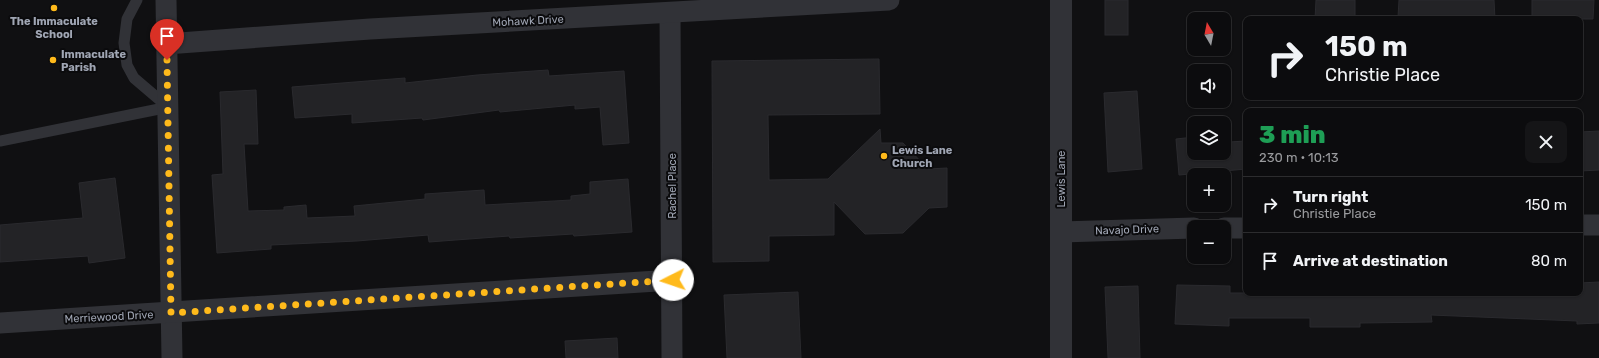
<!DOCTYPE html>
<html lang="en">
<head>
<meta charset="utf-8">
<style>
	:root { --surface:#0c0c0e; --page:#151517; --text:#f1f3f6; --muted:#9a9b9e; --line:#2c2c2e }
	body { margin:0; font-family:Rubik,sans-serif; background:var(--page); color:var(--text); height:100vh; display:flex; flex-direction:column; font-size:15px; white-space:nowrap }
	* { box-sizing:border-box; margin:0 }
	p { font-size:13px; color:var(--muted) }
	.icon { flex:none; width:22px; height:22px; fill:none; stroke:currentColor; stroke-width:2; stroke-linecap:round; stroke-linejoin:round }
	.map { position:relative; flex:1; overflow:hidden }
	.details { position:absolute; left:1243px; top:108px; width:340px; height:188px; display:flex; flex-direction:column; background:var(--surface); border-radius:8px; box-shadow:0 1px 3px #0004,0 0 0 1px var(--line) }
	.details>* { flex:none }
	.guide { position:absolute; left:1243px; top:16px; width:340px; height:84px; border-radius:8px; box-shadow:0 1px 3px #0004,0 0 0 1px var(--line); background:#0c0c0e; color:var(--text); overflow:hidden }
	.needle { width:26px; rotate:350deg }
	.fabs { position:absolute; left:1187px; top:12px; display:grid; gap:8px }
	.fabs a { display:grid; place-items:center; width:44px; height:44px; border-radius:8px; background:var(--surface); box-shadow:0 1px 3px #0004,0 0 0 1px var(--line); font-size:20px }
	.pin { position:absolute; display:grid; place-items:center; width:34px; height:34px; color:#fff; margin:-41px -17px; border-radius:50% 50% 50% 0; rotate:-45deg; box-shadow:0 0 4px #0007 }
	.pin .icon { rotate:45deg }
	.me { position:absolute; width:44px; margin:-22px; rotate:266deg; stroke-linejoin:round; filter:drop-shadow(0 0 3px #0008) }
	.turn { display:flex; align-items:center; gap:14px; height:84px; padding:0 16px; font-size:18px }
	.turn .icon { width:52px; height:52px; stroke-width:2.5 }
	.turn b { display:block; font-size:28px; line-height:34px }
	.round { display:grid; place-items:center; flex:none; width:42px; height:42px; border-radius:8px; background:var(--page) }
	.summary { display:flex; align-items:center; justify-content:space-between; height:68px; padding:0 16px }
	h1 { font-size:24px; font-weight:800; line-height:30px; color:#1e9e55 }
	ul { padding:0; list-style:none }
	li { display:flex; align-items:center; gap:12px; height:56px; padding:0 16px; border-top:1px solid var(--line) }
	li div { flex:1 }
	li b { display:block; font-size:15px }
	li em { font-style:normal }
	.map>svg:first-child { display:block }
	.building { fill:#232326; stroke:#2a2a2e }
	.lines { fill:none; stroke-linecap:round; stroke-linejoin:round }
	.service { stroke:#313237; stroke-width:11 }
	.minor { stroke:#313237; stroke-width:21 }
	.tertiary { stroke:#313237; stroke-width:22 }
	.route { stroke:#ffba1b; stroke-width:7; stroke-dasharray:0 12.6 }
	.poi-dot { fill:#ffba1b; stroke:#0b0b0d; stroke-width:1.5 }
	.labels { text-anchor:middle; dominant-baseline:central; stroke-width:4; stroke-linejoin:round; paint-order:stroke }
	.poi-label { font-size:11px; font-weight:bold; fill:#a0a6b4; stroke:#0b0b0d; text-anchor:start }
	.street-label { font-size:11px; fill:#a0a6b4; stroke:#0b0b0d }
</style>
</head>
<body>
<div class="map">
<svg width="1599" height="358" viewBox="0 0 1599 358">
	<rect width="100%" height="100%" fill="#101012"/>
	<g class="building">
		<rect x="1105" y="0" width="23" height="35"/>
		<path d="M1316,0H1355V19H1315Z"/>
		<path d="M1399,0H1494L1495,19L1398,17Z"/>
		<path d="M1532,0H1594L1593,19H1532Z"/>
		<path d="M879,59L880,114L768,115L769,180L828,179L880,129L881,143H903L928,169L947,168V207L929,208L903,233L865,234L834,202V235L769,236V261L713,262L712,61Z"/>
		<path d="M548,70L549,76L624,71L629,143L603,145L600,107L575,109V105L500,112L499,110L423,120L422,118L352,123V114L295,118L292,87L405,78V83L477,75Z"/>
		<path d="M256,90L258,144H244L248,211L284,210V207L306,205L307,218L355,216L354,206L425,199V194L484,190L485,205L571,200V196L590,194V182L628,179L632,232L574,236L573,234L510,238L509,236L429,242L428,235L357,241L271,245V249L217,253L212,175L223,174L220,92Z"/>
		<path d="M1137,91L1142,169L1108,172L1104,93Z"/>
		<path d="M1599,131V170L1580,171V132Z"/>
		<path d="M1224,134H1228L1229,142L1246,141V169L1179,175L1176,139L1194,137V153H1224Z"/>
		<path d="M115,178L125,258L89,263L88,256L0,262V225L83,218L79,183Z"/>
		<path d="M1599,282V323L1577,324V321L1431,315L1432,322L1360,323V327H1310V318H1229V326L1175,324L1177,285L1230,286V293H1580V283Z"/>
		<path d="M1138,286L1140,358H1108L1105,287Z"/>
		<path d="M798,292L801,358H727L724,295Z"/>
		<path d="M617,338L618,358H566L565,341Z"/>
	</g>
	<g class="lines">
		<g class="service">
			<path d="M137,0L127,19L124,43L127,65L134,78L168,107"/>
			<path d="M0,141L169,107"/>
		</g>
		<g class="minor">
			<path d="M166,0L172,358"/>
			<path d="M670,13L672,358"/>
			<path d="M166,44L370,29L889,0"/>
			<path d="M1580,225H1599"/>
			<path d="M1224,228H1246"/>
			<path d="M1061,232L1194,228"/>
			<path d="M0,323L673,280"/>
		</g>
		<path class="tertiary" d="M1061,358V0"/>
	</g>
	<g class="lines">
		<path class="route" d="M167,60L171,313L673,280"/>
	</g>
	<g class="poi-dot">
		<circle cx="54" cy="8" r="4"/>
		<circle cx="53" cy="60" r="4"/>
		<circle cx="884" cy="156" r="4"/>
	</g>
	<g class="labels">
		<g class="poi-label">
			<text x="54" y="21" text-anchor="middle">The Immaculate<tspan x="54" dy="13">School</tspan></text>
			<text x="61" y="54">Immaculate<tspan x="61" dy="13">Parish</tspan></text>
			<text x="892" y="150">Lewis Lane<tspan x="892" dy="13">Church</tspan></text>
		</g>
		<g class="street-label">
			<text transform="translate(528 21) rotate(-3)">Mohawk Drive</text>
			<text transform="translate(1061 179) rotate(-90)">Lewis Lane</text>
			<text transform="translate(672 186) rotate(-90)">Rachel Place</text>
			<text transform="translate(1127 230) rotate(-2)">Navajo Drive</text>
			<text transform="translate(109 317) rotate(-3)">Merriewood Drive</text>
		</g>
	</g>
</svg>
<div class="fabs">
<a><svg class="needle" viewBox="-14 -14 28 28"><path d="M0-13l5 13h-10z" fill="#e53935"/><path d="M0 13l5-13h-10z" fill="#9a9b9e"/></svg></a>
<a><svg class="icon" aria-label="sound" viewBox="0 0 24 24"><path d="M4 9h4l5-4v14l-5-4H4zM17 9q2 3 0 6"/></svg></a>
<a><svg class="icon" aria-label="layers" viewBox="0 0 24 24"><path d="M12 4l9 5-9 5-9-5zM3 14l9 5 9-5"/></svg></a>
<a>+</a>
<a>−</a>
</div>
<div class="pin" style="left:167px;top:60px;background:#d93025"><svg class="icon" aria-label="arrive" viewBox="0 0 24 24"><path d="M6 21V4h12l-3 4 3 4H6"/></svg></div>
<svg class="me" style="left:673px;top:280px" viewBox="-20 -20 40 40"><circle r="19" fill="#fff"/><path d="M0-13L10 11 0 6-10 11z" fill="#ffba1b"/></svg>
<div class="guide">
<div class="turn"><svg class="icon" aria-label="right" viewBox="0 0 24 24"><path d="M7 20v-9h11M14 6l5 5-5 5"/></svg><div><b>150 m</b>Christie Place</div></div>
</div>
<section class="details">
<div class="summary"><div><h1>3 min</h1><p>230 m · 10:13</p></div><a class="round"><svg class="icon" aria-label="close" viewBox="0 0 24 24"><path d="M6 6l12 12M18 6L6 18"/></svg></a></div>
<ul>
<li><svg class="icon" aria-label="right" viewBox="0 0 24 24"><path d="M7 20v-9h11M14 6l5 5-5 5"/></svg><div><b>Turn right</b><p>Christie Place</p></div><em>150 m</em></li>
<li><svg class="icon" aria-label="arrive" viewBox="0 0 24 24"><path d="M6 21V4h12l-3 4 3 4H6"/></svg><div><b>Arrive at destination</b></div><em>80 m</em></li>
</ul>
</section>
</div>
</body>
</html>
